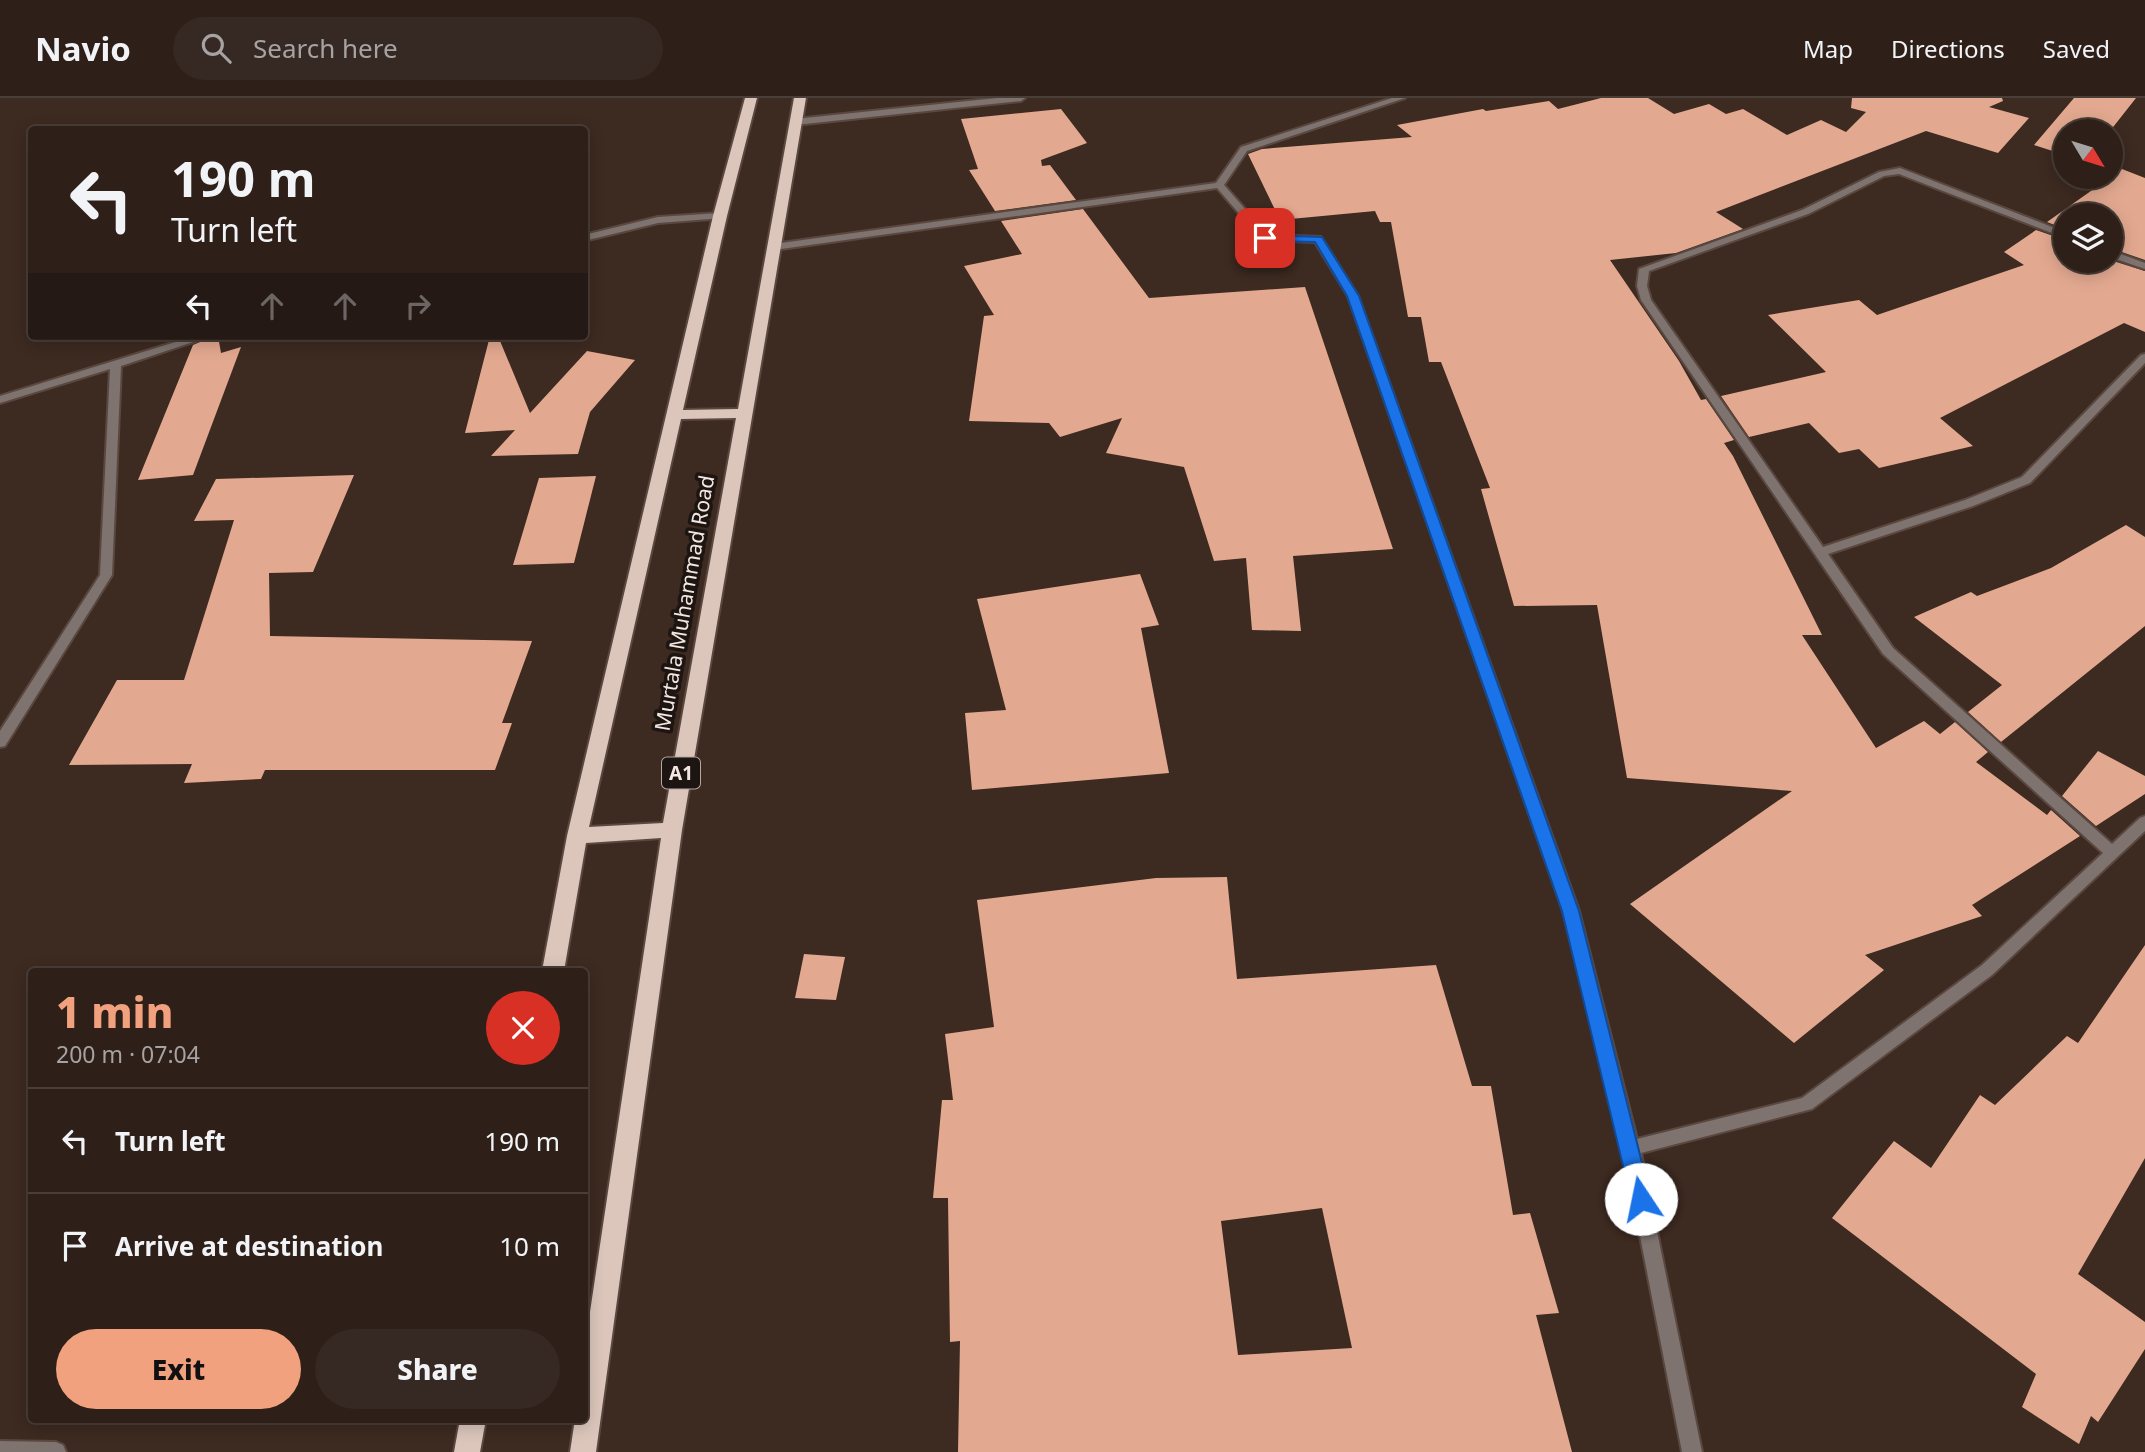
<!DOCTYPE html>
<html lang="en">
<head>
<meta charset="utf-8">
<style>
	:root { --surface:#2e2019; --page:#362822; --text:#f1f3f6; --muted:#a7a3a2; --line:#493e38; --accent:#f1a17d }
	body { margin:0; font-family:"Noto Sans",sans-serif; background:var(--page); color:var(--text); height:100vh; display:flex; flex-direction:column; font-size:26px; white-space:nowrap }
	* { box-sizing:border-box; margin:0 }
	p { font-size:23px; color:var(--muted) }
	.icon { flex:none; width:38px; height:38px; fill:none; stroke:currentColor; stroke-width:2; stroke-linecap:round; stroke-linejoin:round }
	.map { position:relative; flex:1; overflow:hidden }
	.panel { position:absolute; left:28px; top:870px; width:560px; height:455px; display:flex; flex-direction:column; background:var(--surface); border-radius:7px; box-shadow:0 4px 18px #0003,0 0 0 2px var(--line) }
	.panel>* { flex:none }
	.top-card { position:absolute; left:28px; top:28px; width:560px; height:214px; border-radius:7px; box-shadow:0 4px 18px #0003,0 0 0 2px var(--line); background:#2e2019; color:var(--text); overflow:hidden }
	.needle { width:46px; rotate:128deg }
	.buttons { position:absolute; left:2053px; top:21px; display:grid; gap:14px }
	.buttons a { display:grid; place-items:center; width:70px; height:70px; border-radius:50%; background:var(--surface); box-shadow:0 4px 18px #0003,0 0 0 2px var(--line); font-size:35px }
	.pin { position:absolute; display:grid; place-items:center; width:60px; height:60px; color:#fff; margin:-30px; border-radius:14px; box-shadow:0 4px 10px #0006 }
	.me { position:absolute; width:77px; margin:-38px; rotate:349deg; stroke-linejoin:round; filter:drop-shadow(0 0 5px #0008) }
	.turn { display:flex; align-items:center; gap:24px; height:147px; padding:0 28px; font-size:32px }
	.turn .icon { width:91px; height:91px; stroke-width:2.5 }
	.turn b { display:block; font-size:49px; line-height:60px }
	.lanes { display:flex; align-items:center; height:66px; padding:0 28px; background:#0003; justify-content:center; gap:35px; direction:ltr }
	.lanes .off { opacity:.35 }
	.round { display:grid; place-items:center; flex:none; width:74px; height:74px; border-radius:37px; background:var(--page) }
	.head { display:flex; align-items:center; justify-content:space-between; height:119px; padding:0 28px }
	h1 { font-size:42px; font-weight:800; line-height:52px; color:var(--accent) }
	.button { display:flex; gap:14px; margin-top:auto; padding:14px 28px }
	.button a { flex:1; height:80px; border-radius:42px; background:var(--accent); color:#111; font-size:28px; font-weight:800; line-height:80px; text-align:center }
	.button a+a { background:var(--page); color:var(--text) }
	ul { padding:0; list-style:none }
	li { display:flex; align-items:center; gap:21px; height:105px; padding:0 28px; border-top:2px solid var(--line) }
	li div { flex:1 }
	li b { display:block; font-size:26px }
	li em { font-style:normal }
	header { display:flex; align-items:center; gap:42px; box-sizing:border-box; height:98px; padding:0 35px; background:var(--surface); border-bottom:2px solid var(--line) }
	header strong { font-size:33px }
	nav { display:flex; gap:38px; margin-inline-start:auto; font-size:24px }
	.search { width:490px; height:63px; background:var(--page); display:flex; align-items:center; gap:18px; box-sizing:border-box; padding:0 24px; border-radius:38px; color:var(--muted); font-size:26px }
	.map>svg:first-child { display:block }
	.building { fill:#e3a990; fill-rule:evenodd }
	.lines { fill:none; stroke-linecap:round; stroke-linejoin:round }
	.minor-casing { stroke:#5a4840; stroke-width:4 }
	.trunk-casing { stroke:#5a4840; stroke-width:4 }
	.minor { fill:#7e736f; fill-rule:evenodd }
	.trunk { fill:#dcc6bc; fill-rule:evenodd }
	.route { fill:#1a73e8; stroke:#114b97; stroke-width:2 }
	.labels { text-anchor:middle; dominant-baseline:central; stroke-width:7; stroke-linejoin:round; paint-order:stroke }
	.shield { fill:#1d1511; stroke:#b4a8a3; stroke-width:2 }
	.shield-label { font-size:19px; font-weight:bold; fill:#f4e7e2 }
	.street-label { font-size:21px; fill:#f4e7e2; stroke:#1d1511 }
</style>
</head>
<body>
<header>
<strong>Navio</strong>
<div class="search"><svg class="icon" aria-label="search" viewBox="0 0 24 24"><circle cx="10" cy="10" r="6"/><path d="M15 15l6 6"/></svg>Search here</div>
<nav><a>Map</a><a>Directions</a><a>Saved</a></nav>
</header>
<div class="map">
<svg width="2145" height="1354" viewBox="0 0 2145 1354">
	<rect width="100%" height="100%" fill="#3d2a21"/>
	<g class="building">
		<path d="M1601,0H1648L1674,16L1709,6L1726,16L1743,11L1787,37L1821,22L1846,34L1866,14L1851,10L1852,0H2002L2003,3L1989,9L2029,20L1998,55L1926,33L1716,114L1743,131L1676,155L1610,162L1679,263L1701,302L1706,301L1734,342L1724,345L1733,358L1822,537H1802L1876,650L1924,623L1940,636L1955,624L1988,654L1976,664L2047,717L2051,712L2080,738L1972,807L1982,818L1865,857L1884,872L1794,945L1630,806L1792,693L1627,680L1597,507L1514,508L1481,391L1490,390L1441,264H1429L1421,219H1408L1391,124H1380L1375,113L1280,122L1248,56L1262,51L1412,39L1397,27L1483,11L1486,13L1549,3L1558,11Z"/>
		<path d="M2074,0H2136L2110,33H2065V57L2034,47Z"/>
		<path d="M1061,11L1087,45L1041,62L1042,68L1050,67L1076,102L995,113L969,72L978,71L961,21Z"/>
		<path d="M2122,71L2145,80V162L2110,150V117H2065V131L2047,124Z"/>
		<path d="M1083,111L1149,200L1305,189L1393,451L1293,458L1301,533L1252,532L1246,460L1214,463L1184,369L1106,355L1122,320L1060,339L1049,325L969,323L984,218L994,217L964,168L1022,156L1001,123Z"/>
		<path d="M2036,132L2065,142V163L2110,162L2145,173V234L2124,225L1940,320L1973,348L1879,370L1859,351L1839,355L1809,325L1749,339L1721,298L1826,274L1768,217L1859,202L1877,217L2024,167L2004,154Z"/>
		<path d="M214,238H218L221,255L241,249L193,377L138,382L193,247Z"/>
		<path d="M490,238H498L530,315L587,253L635,262L590,314L578,356L491,358L515,332L465,335Z"/>
		<path d="M354,377L313,474L269,475L270,538L532,543L502,625H512L495,672H265L261,681L184,685L192,666L69,667L117,582H184L234,422L194,423L216,381Z"/>
		<path d="M596,378L574,465L513,467L539,380Z"/>
		<path d="M2126,427L2145,439V528L2001,644L1968,614L2002,587L1914,519L1971,494L1977,498L2051,470Z"/>
		<path d="M1140,476L1159,527L1141,530L1169,675L972,692L965,615L1006,612L977,501Z"/>
		<path d="M2098,653L2145,678V696L2096,728L2062,698Z"/>
		<path d="M1227,779L1237,881L1436,867L1472,988H1491L1513,1117L1530,1115L1559,1215L1536,1217L1572,1354H958L960,1243L950,1244L948,1100H933L942,1002H953L945,936L994,929L977,802L1156,780ZM1322,1110L1352,1250L1238,1257L1221,1123Z"/>
		<path d="M2145,847V1060L2078,1176L2145,1224V1251L2098,1324L2091,1318L2079,1346L2022,1309L2036,1276L1832,1120L1894,1043L1931,1070L1980,997L1995,1007L2067,938L2078,945Z"/>
		<path d="M804,856L845,859L836,902L795,900Z"/>
	</g>
	<g class="lines">
		<g class="minor-casing">
			<g id="minor">
				<path d="M997,0H1025L1021,3L795,27L791,24L795,21Z"/>
				<path d="M1392,0H1405L1247,53L1224,87L1268,137L1321,139L1358,198L1579,813L1637,1041L1802,1000L1982,867L2103,755L1883,556L1641,202L1637,188L1639,171L1802,112L1879,74L1900,70L2065,134V140L1899,76L1884,78L1808,116L1649,173L1647,188L1651,202L1823,449L1965,402L2022,379L2141,257L2145,256V265L2030,385L1973,408L1828,456L1893,550L2112,746L2140,720L2145,718V733L1992,877L1812,1011L1641,1055L1702,1354H1682L1623,1050L1563,813L1348,198L1315,144L1262,142L1217,90L774,152L769,149L774,146L1216,85L1241,49Z"/>
				<path d="M720,115L725,118L723,120L658,125L584,143V137L658,119Z"/>
				<path d="M2110,152L2145,165V171L2110,159Z"/>
				<path d="M195,238H211L121,268L112,477L5,648L0,649V633L100,477L110,271L0,305V298Z"/>
				<path d="M0,1343L56,1344L63,1347L66,1354H0Z"/>
			</g>
		</g>
		<g class="trunk-casing">
			<g id="trunk">
				<path d="M745,0H757L727,118L683,312L738,311L794,0H806L682,732L596,1354H570L575,1321H584V1254L661,740L586,745L564,873H542L567,738L713,118ZM736,320L663,725L589,729L681,321Z"/>
				<path d="M460,1321H486L480,1354H454Z"/>
			</g>
		</g>
		<use href="#minor" class="minor"/>
		<use href="#trunk" class="trunk"/>
	</g>
	<path class="route" d="M1261,137L1322,139L1359,198L1579,813L1651,1101L1648,1107L1641,1110L1634,1107L1631,1101L1562,813L1347,198L1315,144L1265,143L1260,140Z"/>
	<g class="labels">
		<rect class="shield" x="662" y="659.5" width="38" height="31" rx="5"/>
		<g class="shield-label">
			<text x="681" y="675">A1</text>
		</g>
		<g class="street-label">
			<text transform="translate(684 505) rotate(-80)">Murtala Muhammad Road</text>
		</g>
	</g>
</svg>
<div class="buttons">
<a><svg class="needle" viewBox="-14 -14 28 28"><path d="M0-13l5 13h-10z" fill="#e53935"/><path d="M0 13l5-13h-10z" fill="#a7a3a2"/></svg></a>
<a><svg class="icon" aria-label="layers" viewBox="0 0 24 24"><path d="M12 4l9 5-9 5-9-5zM3 14l9 5 9-5"/></svg></a>
</div>
<div class="pin" style="left:1265px;top:140px;background:#d93025"><svg class="icon" aria-label="arrive" viewBox="0 0 24 24"><path d="M6 21V4h12l-3 4 3 4H6"/></svg></div>
<svg class="me" style="left:1641px;top:1101px" viewBox="-20 -20 40 40"><circle r="19" fill="#fff"/><path d="M0-13L10 11 0 6-10 11z" fill="#1a73e8"/></svg>
<div class="top-card">
<div class="turn"><svg class="icon" aria-label="left" viewBox="0 0 24 24"><path d="M17 20v-9H6M10 6l-5 5 5 5"/></svg><div><b>190 m</b>Turn left</div></div>
<div class="lanes"><svg class="icon" aria-label="left" viewBox="0 0 24 24"><path d="M17 20v-9H6M10 6l-5 5 5 5"/></svg><svg class="icon off" aria-label="ahead" viewBox="0 0 24 24"><path d="M12 20V5M6 11l6-6 6 6"/></svg><svg class="icon off" aria-label="ahead" viewBox="0 0 24 24"><path d="M12 20V5M6 11l6-6 6 6"/></svg><svg class="icon off" aria-label="right" viewBox="0 0 24 24"><path d="M7 20v-9h11M14 6l5 5-5 5"/></svg></div>
</div>
<section class="panel">
<div class="head"><div><h1>1 min</h1><p>200 m · 07:04</p></div><a class="round" style="background:#d93025;color:#fff"><svg class="icon" aria-label="close" viewBox="0 0 24 24"><path d="M6 6l12 12M18 6L6 18"/></svg></a></div>
<ul>
<li><svg class="icon" aria-label="left" viewBox="0 0 24 24"><path d="M17 20v-9H6M10 6l-5 5 5 5"/></svg><div><b>Turn left</b></div><em>190 m</em></li>
<li><svg class="icon" aria-label="arrive" viewBox="0 0 24 24"><path d="M6 21V4h12l-3 4 3 4H6"/></svg><div><b>Arrive at destination</b></div><em>10 m</em></li>
</ul>
<div class="button"><a>Exit</a><a>Share</a></div>
</section>
</div>
</body>
</html>
